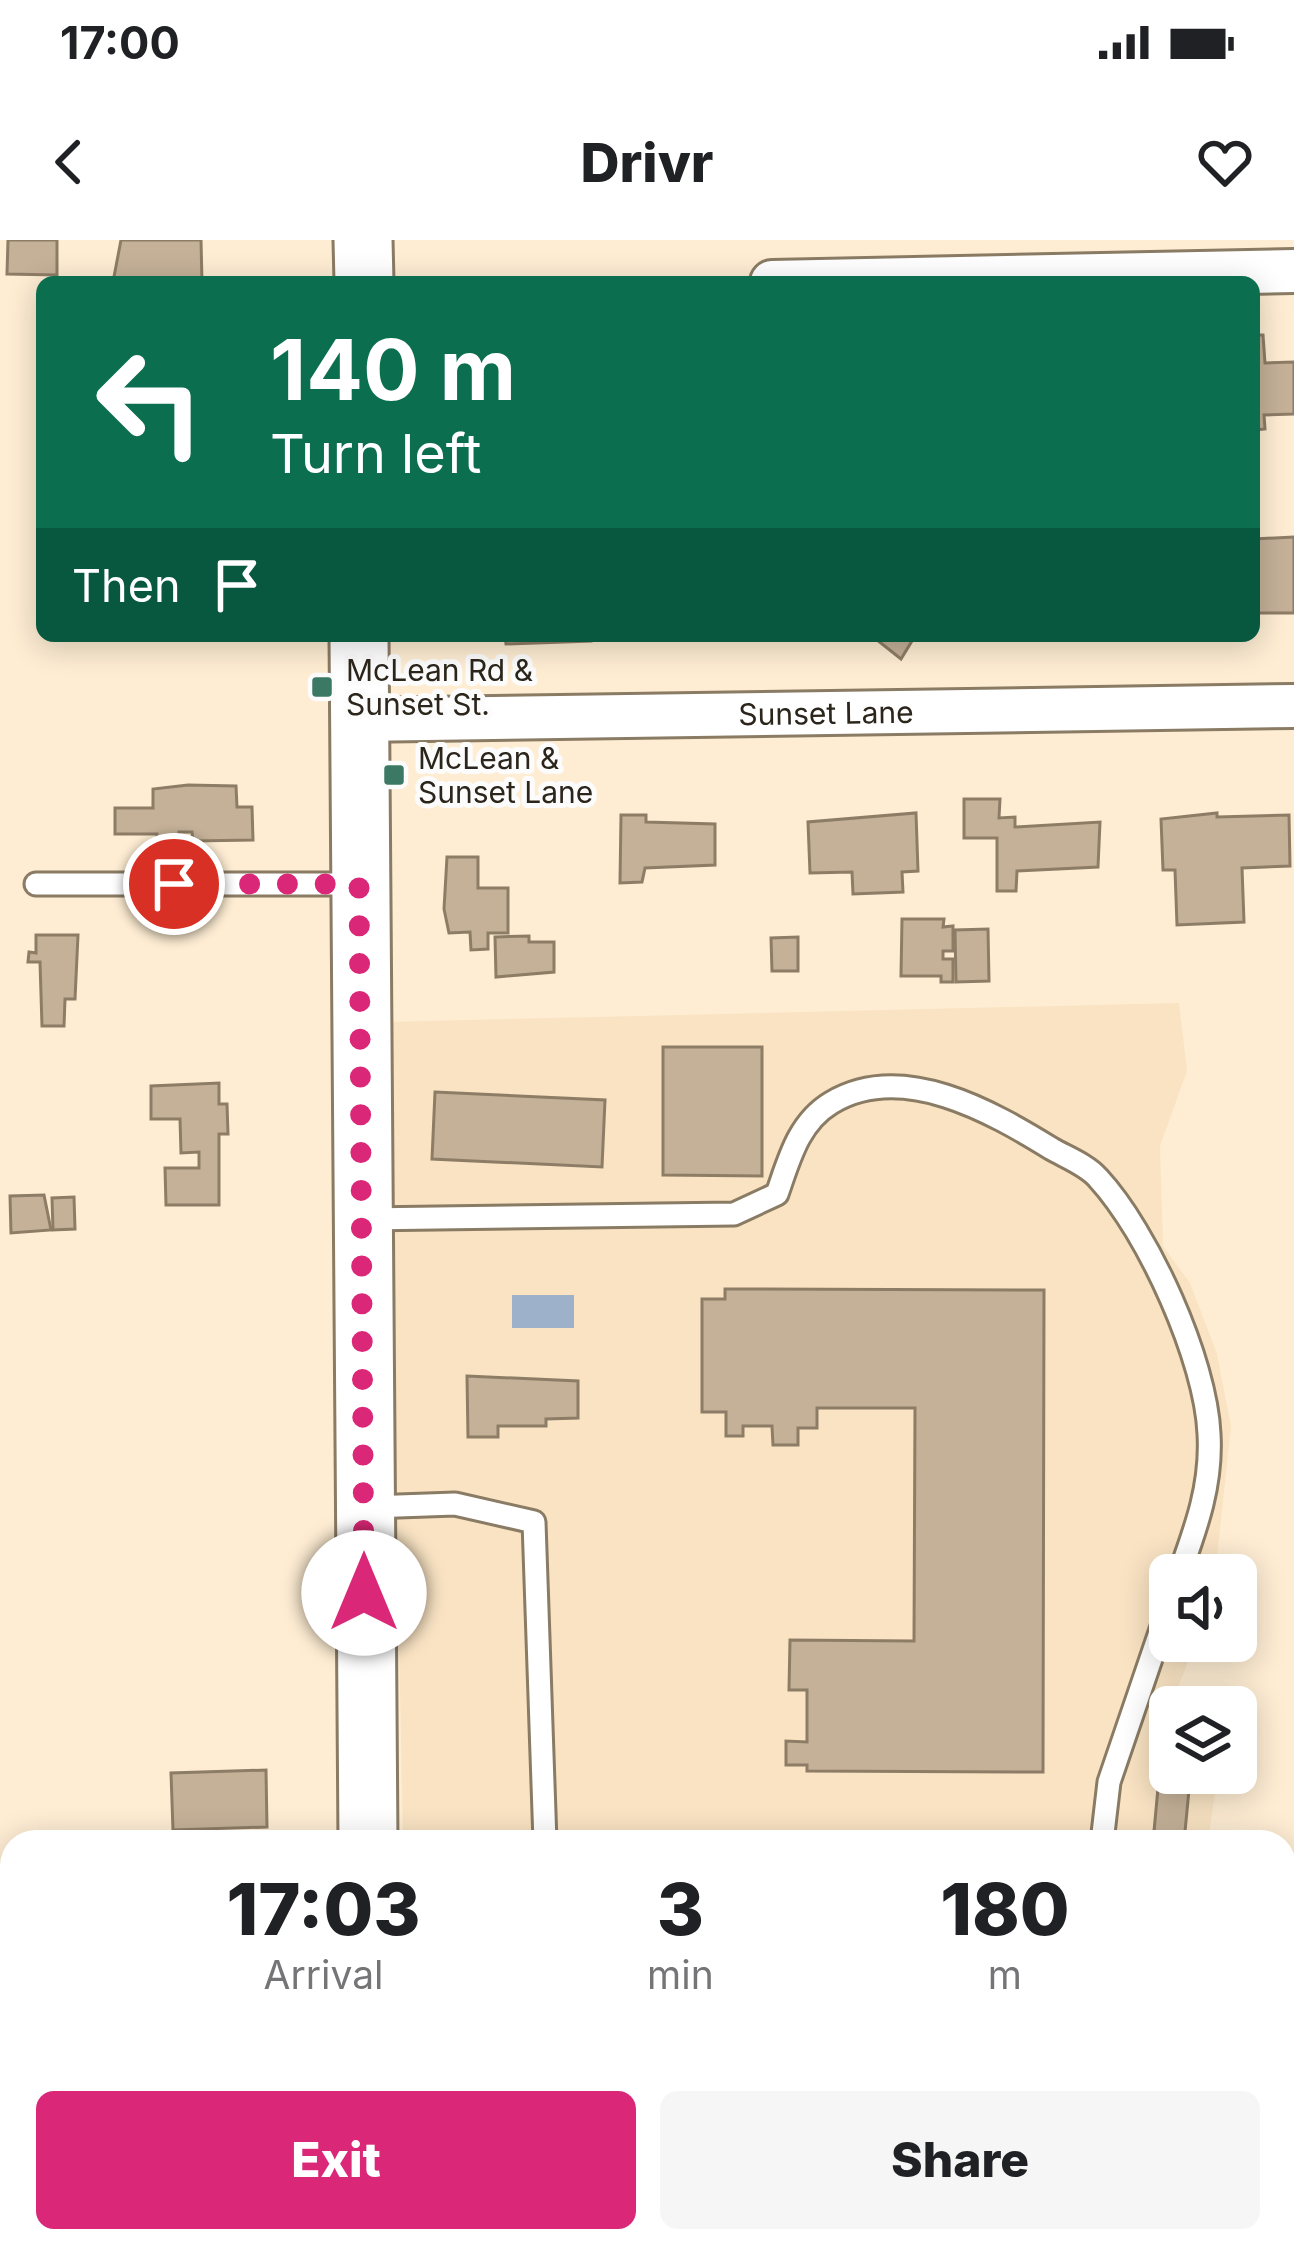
<!DOCTYPE html>
<html lang="en">
<head>
<meta charset="utf-8">
<style>
	:root { --surface:#fff; --page:#f6f6f6; --text:#202124; --muted:#757577; --accent:#db2777 }
	body { margin:0; font-family:Inter,sans-serif; background:var(--page); color:var(--text); height:100vh; display:flex; flex-direction:column; font-size:45px; white-space:nowrap }
	* { box-sizing:border-box; margin:0 }
	p { font-size:39px; color:var(--muted) }
	.icon { flex:none; width:66px; height:66px; fill:none; stroke:currentColor; stroke-width:2; stroke-linecap:round; stroke-linejoin:round }
	.map { position:relative; flex:1; overflow:hidden }
	.details { position:absolute; left:0px; top:1590px; width:1296px; height:423px; display:flex; flex-direction:column; background:var(--surface); border-radius:36px 36px 0 0; box-shadow:0 6px 30px #0003 }
	.details>* { flex:none }
	.banner { position:absolute; left:36px; top:36px; width:1224px; height:366px; border-radius:18px; box-shadow:0 6px 30px #0003; background:#0b6e4f; color:#fff; overflow:hidden }
	.fabs { position:absolute; left:1149px; top:1314px; display:grid; gap:24px }
	.fabs a { display:grid; place-items:center; width:108px; height:108px; border-radius:18px; background:var(--surface); box-shadow:0 6px 30px #0003; font-size:60px }
	.pin { position:absolute; display:grid; place-items:center; width:102px; height:102px; color:#fff; margin:-51px; border:6px solid #fff; border-radius:50%; box-shadow:0 3px 12px #0007 }
	.me { position:absolute; width:132px; margin:-66px; rotate:0deg; stroke-linejoin:round; filter:drop-shadow(0 0 9px #0008) }
	.turn { display:flex; align-items:center; gap:42px; height:252px; padding:0 36px; font-size:54px }
	.turn .icon { width:156px; height:156px; stroke-width:2.5 }
	.turn b { display:block; font-size:84px; line-height:102px }
	.then { display:flex; align-items:center; height:114px; padding:0 36px; background:#0003; gap:24px; font-size:45px }
	.eta { display:flex; justify-content:space-evenly; align-items:center; height:204px; text-align:center }
	.eta b { font-size:72px; font-weight:800; line-height:84px }
	.button { display:flex; gap:24px; margin-top:auto; padding:24px 36px }
	.button a { flex:1; height:138px; border-radius:18px; background:var(--accent); color:#fff; font-size:48px; font-weight:800; line-height:138px; text-align:center }
	.button a+a { background:var(--page); color:var(--text) }
	.status { display:flex; justify-content:space-between; align-items:center; height:84px; padding:0 60px; background:var(--surface); direction:ltr }
	.status svg { height:33px; fill:currentColor }
	header { display:flex; justify-content:space-between; align-items:center; height:156px; padding:0 36px; background:var(--surface); font-size:54px; font-weight:800 }
	.map>svg:first-child { display:block }
	.built { fill:#f9e3c3 }
	.water { fill:#9eb1ca }
	.building { fill:#c5b198; stroke:#8e7d66; stroke-width:3 }
	.lines { fill:none; stroke-linecap:round; stroke-linejoin:round }
	.lane-casing { stroke:#8a7b64; stroke-width:27 }
	.street-casing { stroke:#8a7b64; stroke-width:48 }
	.secondary-casing { stroke:#8a7b64; stroke-width:63 }
	.lane { stroke:#fff; stroke-width:21 }
	.street { stroke:#fff; stroke-width:42 }
	.secondary { stroke:#fff; stroke-width:57 }
	.route { stroke:#db2777; stroke-width:21; stroke-dasharray:0 37.8 }
	.poi-dot { fill:#3c7965; stroke:#fcfcfc; stroke-width:4.5 }
	.labels { text-anchor:middle; dominant-baseline:central; stroke-width:10; stroke-linejoin:round; paint-order:stroke }
	.poi-label { font-size:30px; fill:#2b251b; stroke:#fcfcfc; text-anchor:start }
	.street-label { font-size:30px; fill:#2b251b; stroke:#fcfcfc }
</style>
</head>
<body>
<div class="status"><b>17:00</b><svg viewBox="0 0 49 12"><path d="M0 12V9h3v3zM5 12V6h3v6zM10 12V3h3v9zM15 12V0h3v12zM26 1h20v11H26zM47 4h2v5h-2z"/></svg></div>
<header><svg class="icon" aria-label="back" viewBox="0 0 24 24"><path d="M15 5l-7 7 7 7"/></svg>Drivr<svg class="icon" aria-label="heart" viewBox="0 0 24 24"><path d="M12 20l-8-8c-3-5 5-10 8-4 3-6 11-1 8 4z"/></svg></header>
<div class="map">
<svg width="1294" height="2012" viewBox="0 0 1294 2012">
	<rect width="100%" height="100%" fill="#feedd3"/>
	<path class="built" d="M1179,763L1187,831L1160,906L1163,1006L1190,1043L1217,1114L1231,1187L1215,1335H1170V1401H1196L1156,1504L1170,1509V1533H1218L1208,1602H403L387,782Z"/>
	<rect class="water" x="512" y="1055" width="62" height="33"/>
	<g class="building">
		<path d="M8,0H57V35L7,34Z"/>
		<path d="M121,0H201L202,42H113Z"/>
		<path d="M1254,95H1263L1265,123L1294,122V174L1264,175L1265,189L1254,190Z"/>
		<path d="M1294,297V373H1256L1254,388V299Z"/>
		<path d="M505,396H591V401L506,404Z"/>
		<path d="M872,396H915L901,419Z"/>
		<path d="M188,545L236,546L237,567H252L253,600L193,601L192,592H179V601H157V594H115V568H153V549Z"/>
		<path d="M964,559H1000L999,578L1015,577V587L1100,582L1098,627L1017,631L1016,651H997V598H964Z"/>
		<path d="M916,573L918,631L902,632L903,652L853,654L852,632L810,633L808,582Z"/>
		<path d="M1217,573V577L1289,575L1290,626L1242,628L1244,682L1177,685L1175,630H1163L1161,579Z"/>
		<path d="M621,575H646V582L715,584V625L645,628L642,642L620,643Z"/>
		<path d="M447,617H478V648H508V693H488V709L471,710L470,692L449,693L444,669Z"/>
		<path d="M902,679H944L943,687L953,686V711H943V719H953V742H941V736H901Z"/>
		<path d="M988,689L989,741L956,742L955,690Z"/>
		<path d="M36,695H78L75,759H65L64,786H42L40,722H28L29,712L36,713Z"/>
		<path d="M529,696V702H554V732L496,737L495,697Z"/>
		<path d="M798,697V731H772L771,698Z"/>
		<path d="M663,807H762V936L663,935Z"/>
		<path d="M219,843V864H227L228,894H219V965H166L165,928H199V912L181,913L180,879H151V846Z"/>
		<path d="M435,852L605,860L602,927L432,919Z"/>
		<path d="M44,955L51,990L11,993L10,956Z"/>
		<path d="M74,957L75,989L53,990L52,958Z"/>
		<path d="M725,1049L1044,1050L1043,1532L807,1531V1525H786V1501L807,1502V1450H789L790,1400L914,1401L915,1168H817V1188H798V1205H773L772,1186H743V1196H726V1172H702V1059H725Z"/>
		<path d="M467,1136L578,1141V1178L546,1179V1186H498V1197H468Z"/>
		<path d="M266,1530L267,1587L173,1590L171,1533Z"/>
		<path d="M1158,1548L1189,1550L1184,1602H1153Z"/>
		<path d="M0,1962H12V2001H71V2012H0Z"/>
		<path d="M819,2001H888V2012H820Z"/>
	</g>
	<g class="lines">
		<g class="lane-casing">
			<g id="lane">
				<path d="M36,644H358"/>
				<path d="M364,979L734,974L777,954C789,920 798,883 831,863C902,820 992,872 1052,909C1066,917 1087,925 1098,938C1148,992 1206,1120 1209,1194C1212,1245 1196,1288 1179,1335"/>
				<path d="M370,1267L455,1264L534,1282L545,1602"/>
				<path d="M1102,1602L1109,1542L1170,1363"/>
				<path d="M1037,2012V2001"/>
			</g>
		</g>
		<g class="street-casing">
			<g id="street">
				<path d="M772,42L1294,31"/>
				<path id="s1" d="M358,480L1294,466"/>
			</g>
		</g>
		<g class="secondary-casing">
			<g id="secondary">
				<path d="M363,0L364,42"/>
				<path d="M359,396L368,1602"/>
				<path d="M378,2001V2012"/>
			</g>
		</g>
		<use href="#lane" class="lane"/>
		<use href="#street" class="street"/>
		<use href="#secondary" class="secondary"/>
	</g>
	<g class="lines">
		<path class="route" d="M174,644H359L364,1353"/>
	</g>
	<g class="poi-dot">
		<rect x="310" y="435" width="24" height="24" rx="6"/>
		<rect x="382" y="523" width="24" height="24" rx="6"/>
	</g>
	<g class="labels">
		<g class="poi-label">
			<text x="346" y="430">McLean Rd &amp;<tspan x="346" dy="34">Sunset St.</tspan></text>
			<text x="418" y="518">McLean &amp;<tspan x="418" dy="34">Sunset Lane</tspan></text>
		</g>
		<g class="street-label">
			<text stroke="none"><textPath href="#s1" startOffset="468">Sunset Lane</textPath></text>
		</g>
	</g>
</svg>
<div class="fabs">
<a><svg class="icon" aria-label="sound" viewBox="0 0 24 24"><path d="M4 9h4l5-4v14l-5-4H4zM17 9q2 3 0 6"/></svg></a>
<a><svg class="icon" aria-label="layers" viewBox="0 0 24 24"><path d="M12 4l9 5-9 5-9-5zM3 14l9 5 9-5"/></svg></a>
</div>
<div class="pin" style="left:174px;top:644px;background:#d93025"><svg class="icon" aria-label="arrive" viewBox="0 0 24 24"><path d="M6 21V4h12l-3 4 3 4H6"/></svg></div>
<svg class="me" style="left:364px;top:1353px" viewBox="-20 -20 40 40"><circle r="19" fill="#fff"/><path d="M0-13L10 11 0 6-10 11z" fill="#db2777"/></svg>
<div class="banner">
<div class="turn"><svg class="icon" aria-label="left" viewBox="0 0 24 24"><path d="M17 20v-9H6M10 6l-5 5 5 5"/></svg><div><b>140 m</b>Turn left</div></div>
<div class="then">Then<svg class="icon" aria-label="arrive" viewBox="0 0 24 24"><path d="M6 21V4h12l-3 4 3 4H6"/></svg></div>
</div>
<section class="details">
<div class="eta">
<div><b>17:03</b><p>Arrival</p></div>
<div><b>3</b><p>min</p></div>
<div><b>180</b><p>m</p></div>
</div>
<div class="button"><a>Exit</a><a>Share</a></div>
</section>
</div>
</body>
</html>
